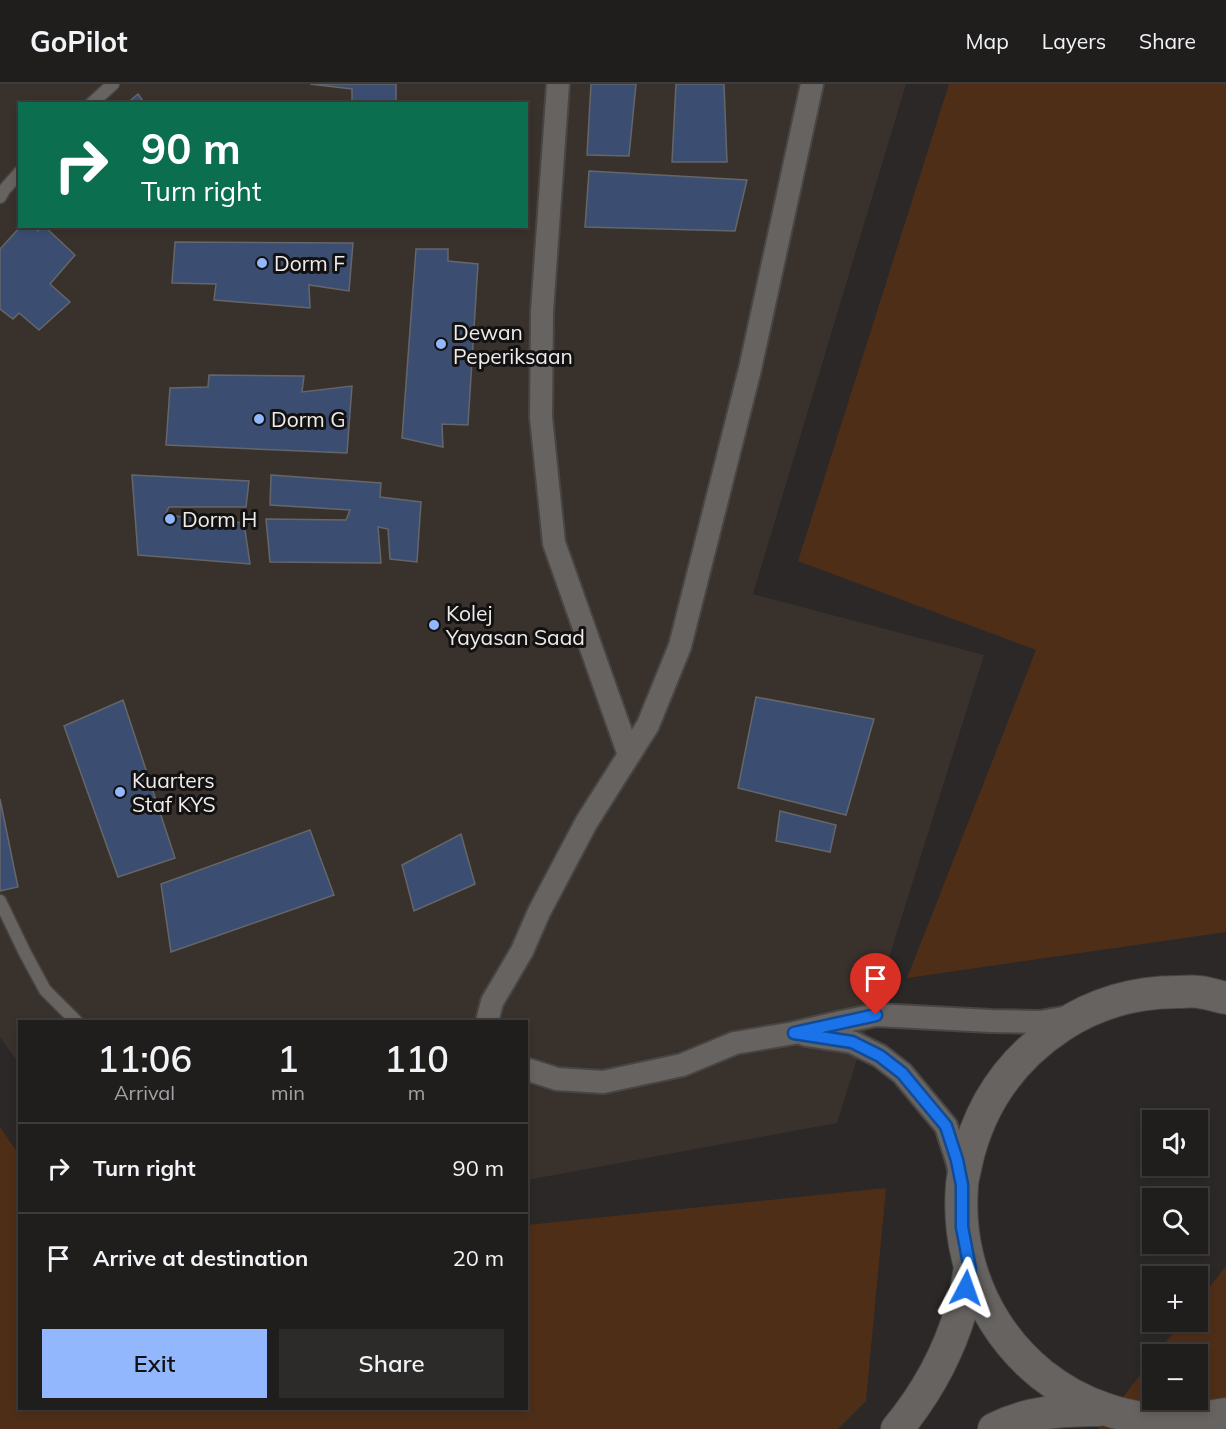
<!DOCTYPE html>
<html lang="en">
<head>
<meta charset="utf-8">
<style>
	:root { --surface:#201e1d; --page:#2d2b2a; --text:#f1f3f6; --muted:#a2a2a4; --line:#3d3c3b; --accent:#92b7fd }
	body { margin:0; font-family:Mulish,sans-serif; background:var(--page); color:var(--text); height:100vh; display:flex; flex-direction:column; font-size:22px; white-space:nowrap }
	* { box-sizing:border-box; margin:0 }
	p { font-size:20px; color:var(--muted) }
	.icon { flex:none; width:33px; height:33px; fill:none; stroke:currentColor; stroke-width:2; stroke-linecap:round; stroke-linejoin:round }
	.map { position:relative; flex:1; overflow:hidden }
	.details { position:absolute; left:18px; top:936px; width:510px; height:390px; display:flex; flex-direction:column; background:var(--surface); border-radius:0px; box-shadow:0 3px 9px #0003,0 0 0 2px var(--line) }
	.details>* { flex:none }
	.banner { position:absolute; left:18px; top:18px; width:510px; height:126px; border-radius:0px; box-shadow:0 3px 9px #0003,0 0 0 2px var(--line); background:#0b6e4f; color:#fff; overflow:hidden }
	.fabs { position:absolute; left:1142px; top:1026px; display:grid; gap:12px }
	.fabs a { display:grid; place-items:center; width:66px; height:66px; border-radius:0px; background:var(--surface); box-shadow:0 3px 9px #0003,0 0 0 2px var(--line); font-size:30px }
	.pin { position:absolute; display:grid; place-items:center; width:51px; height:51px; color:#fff; margin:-62px -26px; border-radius:50% 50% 50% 0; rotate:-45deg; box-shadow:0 0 6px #0007 }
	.pin .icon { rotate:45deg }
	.me { position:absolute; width:66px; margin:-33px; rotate:4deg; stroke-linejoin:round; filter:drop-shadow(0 0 4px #0008) }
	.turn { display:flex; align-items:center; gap:21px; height:126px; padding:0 24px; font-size:27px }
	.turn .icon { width:78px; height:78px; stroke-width:2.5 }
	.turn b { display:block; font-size:42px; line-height:51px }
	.eta { display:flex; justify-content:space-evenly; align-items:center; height:102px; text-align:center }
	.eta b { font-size:36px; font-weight:600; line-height:42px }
	.action { display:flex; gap:12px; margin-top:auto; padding:12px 24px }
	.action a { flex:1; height:69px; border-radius:0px; background:var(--accent); color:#111; font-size:24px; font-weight:600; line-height:69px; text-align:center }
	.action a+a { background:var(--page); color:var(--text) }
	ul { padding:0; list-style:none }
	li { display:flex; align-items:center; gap:18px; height:90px; padding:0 24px; border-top:2px solid var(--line) }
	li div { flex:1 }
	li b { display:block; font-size:22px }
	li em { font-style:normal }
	header { display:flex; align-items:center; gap:36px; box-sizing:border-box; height:84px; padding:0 30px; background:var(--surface); border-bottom:2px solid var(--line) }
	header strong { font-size:28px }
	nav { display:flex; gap:33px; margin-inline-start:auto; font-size:21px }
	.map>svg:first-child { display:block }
	.built { fill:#39312c; fill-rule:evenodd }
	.green { fill:#4f2e18 }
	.building { fill:#3b4e71; stroke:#656669; stroke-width:1.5 }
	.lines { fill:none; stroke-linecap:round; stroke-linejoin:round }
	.lane-casing { stroke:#484645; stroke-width:15 }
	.street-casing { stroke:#484645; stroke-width:26 }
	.secondary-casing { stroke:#484645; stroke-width:34 }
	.lane { stroke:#666361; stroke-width:12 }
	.street { stroke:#666361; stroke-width:22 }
	.secondary { stroke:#666361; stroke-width:32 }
	.route-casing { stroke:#114b97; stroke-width:15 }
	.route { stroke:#1a73e8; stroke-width:10 }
	.poi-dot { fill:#92b7fd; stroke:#131111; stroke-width:2 }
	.labels { text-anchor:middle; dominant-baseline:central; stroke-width:6; stroke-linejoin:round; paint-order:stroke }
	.poi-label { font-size:21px; fill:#eeeceb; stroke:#131111; text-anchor:start }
</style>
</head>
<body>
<header>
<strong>GoPilot</strong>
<nav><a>Map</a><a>Layers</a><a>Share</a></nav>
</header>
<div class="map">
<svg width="1226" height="1345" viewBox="0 0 1226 1345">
	<rect width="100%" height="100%" fill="#2b2827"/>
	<path class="built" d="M0,0H906L753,510L984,571L837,1039L527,1096L526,938H20L19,980L0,953ZM20,20H526V142H20Z"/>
	<g class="green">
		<path d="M949,0H1226V848L907,894L1036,566L798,477Z"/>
		<path d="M0,1043L19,1071L20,1324H526L527,1141L886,1104L866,1317L838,1345H0Z"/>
		<path d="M1226,1182V1345H1098L1152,1276V1316H1197V1270H1156L1182,1238H1197V1219Z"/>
	</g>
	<g class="building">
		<path d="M310,0H396V20H352V5Z"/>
		<path d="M591,0H636L629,72L587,71Z"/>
		<path d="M676,0H724L727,78H672Z"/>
		<path d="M138,10L145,20H126Z"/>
		<path d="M589,87L747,96L735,147L585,143Z"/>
		<path d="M21,142H31L38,147L41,142H44L75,171L50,200L70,218L39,246L19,229L13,235L0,225V165Z"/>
		<path d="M175,158L353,159L349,207L309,201L310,224L214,216L216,200L172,199Z"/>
		<path d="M416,165H448V177L478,180L468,341L442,340L443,363L402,354Z"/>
		<path d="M209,291L304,292L302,308L352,302L347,369L166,361L170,304L208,303Z"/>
		<path d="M132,391L249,397L246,423H169L165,431L244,439L250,480L138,471Z"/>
		<path d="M271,391L381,399L380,413L421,418L417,478L390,475L388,445L378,443L381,479L270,478L266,435L346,436L350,426L270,421Z"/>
		<path d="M756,613L874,635L846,731L738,704Z"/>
		<path d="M123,616L175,774L118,793L64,642Z"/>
		<path d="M0,715L18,803L0,807Z"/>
		<path d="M780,727L836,741L830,768L776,757Z"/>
		<path d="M310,746L334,811L171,868L161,800Z"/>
		<path d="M461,750L475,800L414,827L402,781Z"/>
	</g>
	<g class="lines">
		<g class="lane-casing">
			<g id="lane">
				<path d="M91,20L113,0"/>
				<path d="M0,113L4,106L20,88"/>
				<path d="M0,817L25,869L45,906L77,938"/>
			</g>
		</g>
		<g class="street-casing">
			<g id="street">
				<path d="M558,0L542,228L541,333L554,459L629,671"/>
				<path d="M487,938L492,918L522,867L539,828L586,739L648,641L680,562L750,285L812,0"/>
				<path d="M806,951L852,958L880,972L902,989L946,1042L957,1076L961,1094"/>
				<path d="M526,985L557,995L603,998L682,981L735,959L794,949L841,938L876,931L991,937L1040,938L1069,933"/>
			</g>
		</g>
		<g class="secondary-casing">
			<g id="secondary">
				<path d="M1226,914C1217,912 1208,909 1199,908C1192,907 1184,908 1177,908C1136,908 1096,919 1061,942C1011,975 979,1021 966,1080C965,1087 962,1095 962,1102C954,1200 1011,1293 1105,1325C1130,1334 1164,1338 1190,1336C1202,1334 1214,1332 1226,1330"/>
				<path d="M897,1345C926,1310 948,1270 961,1226C966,1213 967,1198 970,1185"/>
				<path d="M994,1345C1030,1327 1059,1327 1099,1326"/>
			</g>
		</g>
		<use href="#lane" class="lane"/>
		<use href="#street" class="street"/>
		<use href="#secondary" class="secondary"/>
	</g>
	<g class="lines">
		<g class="route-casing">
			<path id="route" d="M876,931L794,949L852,958L880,972L902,989L946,1042L957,1076L962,1101V1143L970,1185L966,1204"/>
		</g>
		<use href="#route" class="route"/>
	</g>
	<g class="poi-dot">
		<circle cx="262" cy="179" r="6"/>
		<circle cx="441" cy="260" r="6"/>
		<circle cx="259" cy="335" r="6"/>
		<circle cx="170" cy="435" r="6"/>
		<circle cx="434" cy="541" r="6"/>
		<circle cx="120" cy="708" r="6"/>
	</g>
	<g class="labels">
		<g class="poi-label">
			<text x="274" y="179">Dorm F</text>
			<text x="453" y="248">Dewan<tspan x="453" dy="24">Peperiksaan</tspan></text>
			<text x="271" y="335">Dorm G</text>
			<text x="182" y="435">Dorm H</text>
			<text x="446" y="529">Kolej<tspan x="446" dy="24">Yayasan Saad</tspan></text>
			<text x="132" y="696">Kuarters<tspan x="132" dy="24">Staf KYS</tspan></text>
		</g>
	</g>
</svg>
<div class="fabs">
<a><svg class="icon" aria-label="sound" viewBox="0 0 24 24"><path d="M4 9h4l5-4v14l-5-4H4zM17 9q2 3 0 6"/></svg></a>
<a><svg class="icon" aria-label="search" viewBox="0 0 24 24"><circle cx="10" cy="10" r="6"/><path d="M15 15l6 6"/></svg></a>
<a>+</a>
<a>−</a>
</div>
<div class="pin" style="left:876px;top:931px;background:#d93025"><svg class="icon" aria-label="arrive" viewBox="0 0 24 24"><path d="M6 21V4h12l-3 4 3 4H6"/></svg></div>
<svg class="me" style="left:966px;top:1204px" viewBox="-20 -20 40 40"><path d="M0-17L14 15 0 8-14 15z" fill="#1a73e8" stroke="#fff" stroke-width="4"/></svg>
<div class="banner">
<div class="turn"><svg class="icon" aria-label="right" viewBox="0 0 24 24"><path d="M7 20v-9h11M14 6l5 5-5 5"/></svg><div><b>90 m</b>Turn right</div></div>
</div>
<section class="details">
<div class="eta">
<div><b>11:06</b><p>Arrival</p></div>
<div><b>1</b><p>min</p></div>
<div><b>110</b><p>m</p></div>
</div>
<ul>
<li><svg class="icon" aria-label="right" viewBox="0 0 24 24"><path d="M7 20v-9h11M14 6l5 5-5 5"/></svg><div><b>Turn right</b></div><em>90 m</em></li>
<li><svg class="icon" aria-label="arrive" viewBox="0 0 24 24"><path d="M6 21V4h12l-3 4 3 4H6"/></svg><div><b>Arrive at destination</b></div><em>20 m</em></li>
</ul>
<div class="action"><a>Exit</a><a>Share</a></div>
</section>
</div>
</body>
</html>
